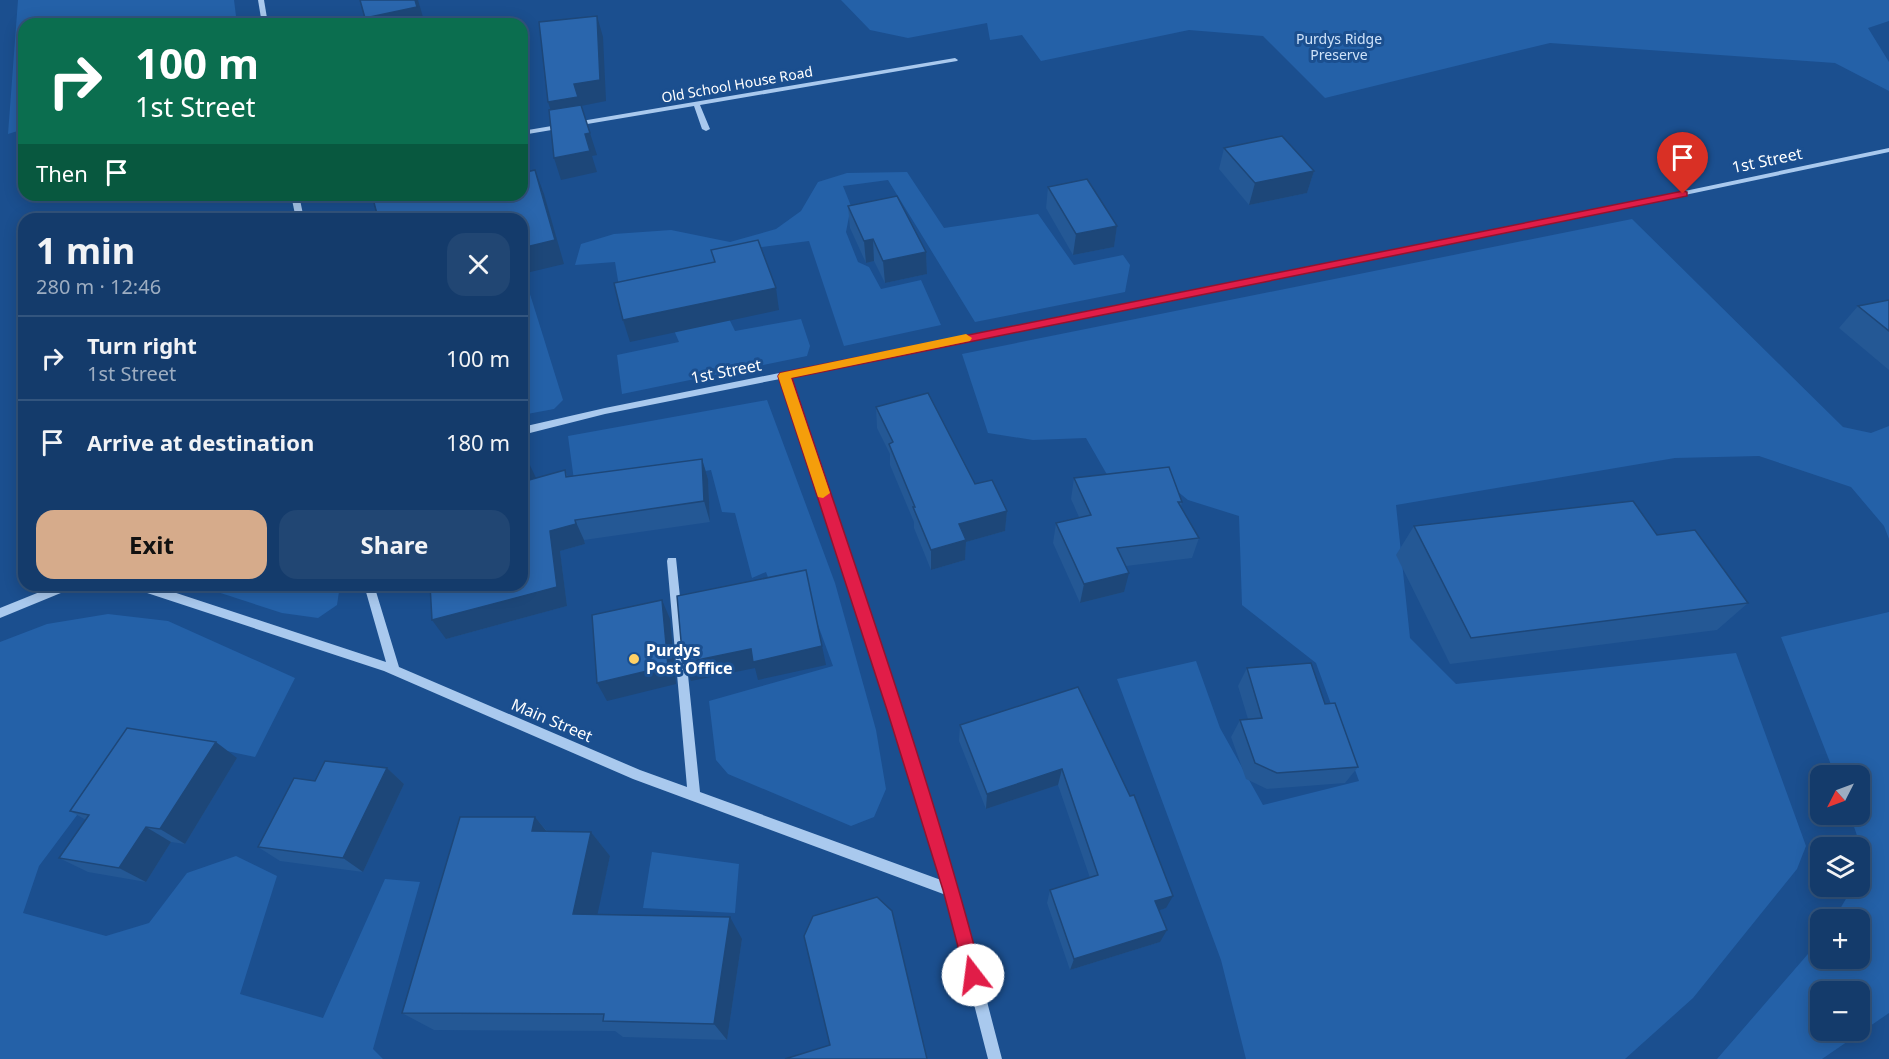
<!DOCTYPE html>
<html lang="en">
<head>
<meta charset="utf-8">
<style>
	:root { --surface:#143b6b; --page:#214673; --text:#f1f3f6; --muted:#9dadc1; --line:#33557e; --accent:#d6ab8b }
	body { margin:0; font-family:"Noto Sans",sans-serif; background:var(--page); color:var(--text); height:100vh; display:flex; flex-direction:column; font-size:22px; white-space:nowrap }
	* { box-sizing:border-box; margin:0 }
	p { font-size:20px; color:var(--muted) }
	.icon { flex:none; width:33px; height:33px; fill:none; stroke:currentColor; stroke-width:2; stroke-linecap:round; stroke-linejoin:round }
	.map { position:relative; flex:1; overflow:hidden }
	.details { position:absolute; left:18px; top:213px; width:510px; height:378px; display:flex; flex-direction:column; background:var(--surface); border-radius:18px; box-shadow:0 3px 15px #0003,0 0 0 2px var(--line) }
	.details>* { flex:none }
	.top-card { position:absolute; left:18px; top:18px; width:510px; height:183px; border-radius:18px; box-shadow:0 3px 15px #0003,0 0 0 2px var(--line); background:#0b6e4f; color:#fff; overflow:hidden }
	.needle { width:39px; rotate:228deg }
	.controls { position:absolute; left:1810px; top:765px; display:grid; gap:12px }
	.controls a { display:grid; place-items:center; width:60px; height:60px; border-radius:12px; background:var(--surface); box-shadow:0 3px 15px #0003,0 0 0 2px var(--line); font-size:30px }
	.pin { position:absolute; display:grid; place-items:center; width:51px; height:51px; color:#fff; margin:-62px -26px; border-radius:50% 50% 50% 0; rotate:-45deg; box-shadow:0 0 6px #0007 }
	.pin .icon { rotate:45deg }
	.me { position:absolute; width:66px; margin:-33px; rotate:345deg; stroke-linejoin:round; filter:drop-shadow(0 0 4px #0008) }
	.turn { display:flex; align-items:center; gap:21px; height:126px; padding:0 18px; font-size:27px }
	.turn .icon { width:78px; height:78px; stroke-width:2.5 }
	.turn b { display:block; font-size:42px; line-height:51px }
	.then { display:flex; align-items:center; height:57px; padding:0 18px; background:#0003; gap:12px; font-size:22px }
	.round { display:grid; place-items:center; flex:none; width:63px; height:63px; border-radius:18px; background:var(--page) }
	.headline { display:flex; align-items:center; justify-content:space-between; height:102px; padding:0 18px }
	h1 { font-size:36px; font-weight:700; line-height:45px }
	.action { display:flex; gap:12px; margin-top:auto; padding:12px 18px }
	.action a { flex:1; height:69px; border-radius:18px; background:var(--accent); color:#111; font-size:24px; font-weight:700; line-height:69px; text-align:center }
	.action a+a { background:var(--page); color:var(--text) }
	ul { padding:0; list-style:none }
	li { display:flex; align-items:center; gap:18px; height:84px; padding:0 18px; border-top:2px solid var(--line) }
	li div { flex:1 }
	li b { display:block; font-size:22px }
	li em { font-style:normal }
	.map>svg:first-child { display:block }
	.green { fill:#2461a8; fill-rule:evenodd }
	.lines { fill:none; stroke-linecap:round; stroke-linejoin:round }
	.minor { fill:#a9c9ee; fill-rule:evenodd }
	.wall { fill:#245895 }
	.shaded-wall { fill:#1d4779 }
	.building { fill:#2a66ad; stroke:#1d4779; stroke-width:1.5 }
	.route { fill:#e11d48; stroke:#92132f; stroke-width:1.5 }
	.slow { fill:#f59e0b }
	.poi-dot { fill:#ffd166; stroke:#1b4f8f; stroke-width:2 }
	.labels { text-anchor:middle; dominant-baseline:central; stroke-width:6; stroke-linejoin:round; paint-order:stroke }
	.far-park-label { font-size:14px; fill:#cfe3fa; stroke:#1b4f8f }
	.far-street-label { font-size:14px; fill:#fff; stroke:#1b4f8f }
	.street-label { font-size:16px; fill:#fff; stroke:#1b4f8f }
	.poi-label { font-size:16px; font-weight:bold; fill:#fff; stroke:#1b4f8f; text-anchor:start }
</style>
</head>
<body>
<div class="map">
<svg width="1889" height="1059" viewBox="0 0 1889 1059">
	<rect width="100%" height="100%" fill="#1b4f8f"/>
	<g class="green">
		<path d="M18,0H234L237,24H24V129L8,134Z"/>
		<path d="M841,0H1889V21L1868,28L1889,62V91L1835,63L1550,43L1325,98L1263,36L1189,30L1041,61L1022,35L990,40L987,23L908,38L870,30Z"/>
		<path d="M907,172L944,228L1038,214L1074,265L1123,255L1130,265L1125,292L975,322L888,180L843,186L851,206L846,232L858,262L869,267L881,289L921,280L941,325L844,346L809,241L753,248L707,274L735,331L801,319L810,346L807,356L622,394L617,355L679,342L658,293H620L615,262L575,265L581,244L614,234L671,230L730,242L776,229L801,211L818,182L847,173Z"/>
		<path d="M1632,219L1843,427L1871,433L1889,426V539L1884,526L1851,487L1759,456L1675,458L1396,505L1410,638L1456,684L1736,653L1806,846L1797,869L1693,998L1625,1059H1246L1221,960L1117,679L1196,661L1220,728L1263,805L1359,781L1316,663L1242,605L1239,516L1188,500L1177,491L1113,485L1086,438L1033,440L988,433L962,354Z"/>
		<path d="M529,291L563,400L554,409L522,415V292Z"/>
		<path d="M767,400L835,583L876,730L886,789L874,817L851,826L728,774L716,760L709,701L833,666L803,584L773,591L766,572L752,578L735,513L722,512L711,470L576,495L568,436Z"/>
		<path d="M196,585H340L337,605L318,618L282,613Z"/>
		<path d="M1889,612V1013L1822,1059H1717L1821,939V958H1860V920L1834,919L1853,887L1860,886V874L1866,862L1850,815L1860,814V776L1835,775L1781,637ZM1821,992H1860V1030H1821Z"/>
		<path d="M108,614L168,621L295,678L255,757L128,730L104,779L39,866L23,913L106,936L149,923L187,873L236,856L277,876L240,994L323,1018L385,879L420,882L373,1049L383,1059H0V642L47,624Z"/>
		<path d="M652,852L739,864L735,913L643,908Z"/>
	</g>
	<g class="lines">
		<g class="minor">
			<path d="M258,0H264L268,24H262Z"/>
			<path d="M955,58L958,60L957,61L700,105L710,129L706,131L702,129L694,106L522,135V131Z"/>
			<path d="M1889,148V152L1661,200L789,377L902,713L958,890L1002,1059H988L946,895L633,779L384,671L138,590L134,588L133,585H152L386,662L364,585H374L399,667L640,770L687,787L667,561L668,558H676L700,792L941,880L890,713L780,379L605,414L522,435V427L605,408L1661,196Z"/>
			<path d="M291,195H299L304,219H296Z"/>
			<path d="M57,585H74L73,588L0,618V608Z"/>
		</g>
	</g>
	<g class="wall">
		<path d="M1224,148L1314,171L1307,193L1249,205L1219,169Z"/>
		<path d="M1048,187L1117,226L1114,247L1073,255L1046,208Z"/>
		<path d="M848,206L926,252L927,274L885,283L874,261L866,263L850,228Z"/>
		<path d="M1889,300V370L1839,328L1858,306Z"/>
		<path d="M876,407L975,484L1007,511L1005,531L966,542L965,560L931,570L914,528V522L890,465V454L877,428Z"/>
		<path d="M702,459L708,479L710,522L584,540L585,544L560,551L567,606L446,639L536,478L565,470L568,477Z"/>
		<path d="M1074,478L1182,502L1181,507L1199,538L1192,558L1126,566L1124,592L1080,603L1053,543L1056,523L1079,517L1071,499Z"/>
		<path d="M1414,526L1657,535L1748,603L1717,630L1450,664L1396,555Z"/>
		<path d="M1247,668L1325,704L1358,767L1345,783L1267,789L1246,779L1231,737L1240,720L1248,719L1238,686Z"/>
		<path d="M1078,687L1166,908L1159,910L1160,942L1070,970L1047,903L1050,890L1090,878L1058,785L986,809L959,741L960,725Z"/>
		<path d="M237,758L185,844L171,842L146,882L88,872L59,858L86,820L70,811Z"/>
		<path d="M387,768L404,784L363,872L280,861L258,847L315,781Z"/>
		<path d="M535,817L547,831L591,832L610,856L597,914L742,939L727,1040L623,1037L615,1031L434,1030L402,1013Z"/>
	</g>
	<g class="shaded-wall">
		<path d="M415,0H418L425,24H368L365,18Z"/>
		<path d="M597,16L603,37L606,101L581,106L555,123L548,102Z"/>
		<path d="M590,133L597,155L592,156L597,172L561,180L554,158L585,134Z"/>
		<path d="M535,170L544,194L564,264L522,274V248Z"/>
		<path d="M1314,171L1307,193L1249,205L1255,183Z"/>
		<path d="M1117,226L1114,247L1073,255L1076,234Z"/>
		<path d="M873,239L874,261L866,263L864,241Z"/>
		<path d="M926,252L927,274L885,283L883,261Z"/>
		<path d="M776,288L779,310L630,342L623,320Z"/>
		<path d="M526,457L536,478L529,480Z"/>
		<path d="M702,459L708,479L710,522L704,501Z"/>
		<path d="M1007,511L1005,531L966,542L965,560L931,570V550L959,524Z"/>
		<path d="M575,520L584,540L585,544L560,551L567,606L446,639L432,620L550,531Z"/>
		<path d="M1129,573L1124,592L1080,603L1084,584Z"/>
		<path d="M662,600L670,619L676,684L607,701L597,683Z"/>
		<path d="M822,646L826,665L758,680L755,668L691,681L683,663L751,649Z"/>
		<path d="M216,742L237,758L185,844L160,829Z"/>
		<path d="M387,768L404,784L363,872L343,858Z"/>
		<path d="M1062,769L1058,785L986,809L987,794Z"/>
		<path d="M535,817L556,843L532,831Z"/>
		<path d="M146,827L171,842L146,882L119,868Z"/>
		<path d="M591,832L610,856L593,935L573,914Z"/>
		<path d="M1173,896L1166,908L1149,914L1155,901Z"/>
		<path d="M730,917L742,939L727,1040L714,1024Z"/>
		<path d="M1167,930L1160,942L1070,970L1074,959Z"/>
	</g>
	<g class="building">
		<path d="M360,0H415L417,7L365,18Z"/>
		<path d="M597,16L600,80L574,84L578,97L548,102L539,22Z"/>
		<path d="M581,105L590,133L585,134L590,151L554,158L549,110Z"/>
		<path d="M1282,136L1314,171L1255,183L1224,148Z"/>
		<path d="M535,170L555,240L522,248V219H382L377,214L372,195H522V173Z"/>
		<path d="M1087,179L1117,226L1076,234L1048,187Z"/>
		<path d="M897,196L926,252L883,261L873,239L864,241L848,206Z"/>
		<path d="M209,212L210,219H181Z"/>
		<path d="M758,240L776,288L623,320L614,283L715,262L711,250Z"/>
		<path d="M1889,300V331L1858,306Z"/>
		<path d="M928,393L975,484L992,480L1007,511L959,524L966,540L931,550L913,507H915L889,444L893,442L876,407Z"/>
		<path d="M526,457L529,480L565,470L566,477L702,459L704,501L575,520L576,524L550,531L557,587L432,620L430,585H522V458Z"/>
		<path d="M1169,467L1182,502H1178L1199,538L1117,548L1129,573L1084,584L1056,523L1091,515L1074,478Z"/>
		<path d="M1633,501L1657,535L1695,530L1748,603L1471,638L1414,526Z"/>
		<path d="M806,570L822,646L753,662L751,649L683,663L677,596Z"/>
		<path d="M662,600L668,666L597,683L592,615Z"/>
		<path d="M1311,663L1325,704L1335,703L1358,767L1277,773L1255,763L1240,720L1262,718L1247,668Z"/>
		<path d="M1078,687L1130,796L1134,795L1173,896L1155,901L1167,930L1074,959L1050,890L1098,875L1062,769L987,794L960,725Z"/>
		<path d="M127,728L216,742L160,829L146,827L119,868L59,858L89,815L70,811Z"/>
		<path d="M325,761L387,768L343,858L258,847L294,778L315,781Z"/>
		<path d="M460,817H535L532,831L591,832L573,914L730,917L714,1024L603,1021L604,1014L402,1013Z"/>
		<path d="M877,897L892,911L927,1059H785L830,1045L804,936L813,916Z"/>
	</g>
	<path class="route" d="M1683,191L1687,192V196L792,378C858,576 929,773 982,975L980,981L973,984L967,981L943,890L888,713L778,376L780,373Z"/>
	<path class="slow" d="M966,334L972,338L970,341L791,378L830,493L823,498L818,497L778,376L780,373Z"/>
	<circle class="poi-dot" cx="634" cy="659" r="6"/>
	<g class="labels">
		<g class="far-park-label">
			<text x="1339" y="38">Purdys Ridge<tspan x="1339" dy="16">Preserve</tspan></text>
		</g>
		<g class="far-street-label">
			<text transform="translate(737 84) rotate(-10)">Old School House Road</text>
		</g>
		<g class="street-label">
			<text transform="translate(1767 160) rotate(-12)">1st Street</text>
			<text transform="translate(726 371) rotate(-11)">1st Street</text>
			<text transform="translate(552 720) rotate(23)">Main Street</text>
		</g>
		<g class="poi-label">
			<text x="646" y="650">Purdys<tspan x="646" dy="18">Post Office</tspan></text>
		</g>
	</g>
</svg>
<div class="controls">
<a><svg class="needle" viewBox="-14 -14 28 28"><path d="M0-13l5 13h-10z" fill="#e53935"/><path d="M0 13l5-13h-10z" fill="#9dadc1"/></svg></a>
<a><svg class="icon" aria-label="layers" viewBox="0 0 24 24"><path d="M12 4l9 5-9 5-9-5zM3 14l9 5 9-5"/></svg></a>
<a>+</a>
<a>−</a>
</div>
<div class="pin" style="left:1683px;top:194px;background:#d93025"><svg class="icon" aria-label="arrive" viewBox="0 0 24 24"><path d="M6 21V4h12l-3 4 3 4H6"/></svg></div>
<svg class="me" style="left:973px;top:975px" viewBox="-20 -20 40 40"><circle r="19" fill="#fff"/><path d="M0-13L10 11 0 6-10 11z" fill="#e11d48"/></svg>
<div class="top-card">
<div class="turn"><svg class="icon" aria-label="right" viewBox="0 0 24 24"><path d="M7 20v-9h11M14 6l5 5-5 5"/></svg><div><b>100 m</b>1st Street</div></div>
<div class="then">Then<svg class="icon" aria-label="arrive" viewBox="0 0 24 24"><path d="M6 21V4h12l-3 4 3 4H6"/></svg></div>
</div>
<section class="details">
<div class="headline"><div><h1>1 min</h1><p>280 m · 12:46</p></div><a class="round"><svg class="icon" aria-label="close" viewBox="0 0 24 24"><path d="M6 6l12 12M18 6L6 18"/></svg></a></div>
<ul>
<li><svg class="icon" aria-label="right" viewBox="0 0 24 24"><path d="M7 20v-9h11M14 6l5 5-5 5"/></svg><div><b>Turn right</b><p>1st Street</p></div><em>100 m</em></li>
<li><svg class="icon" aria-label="arrive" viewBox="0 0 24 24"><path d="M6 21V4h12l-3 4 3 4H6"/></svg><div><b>Arrive at destination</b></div><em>180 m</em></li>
</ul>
<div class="action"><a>Exit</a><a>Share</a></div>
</section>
</div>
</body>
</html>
